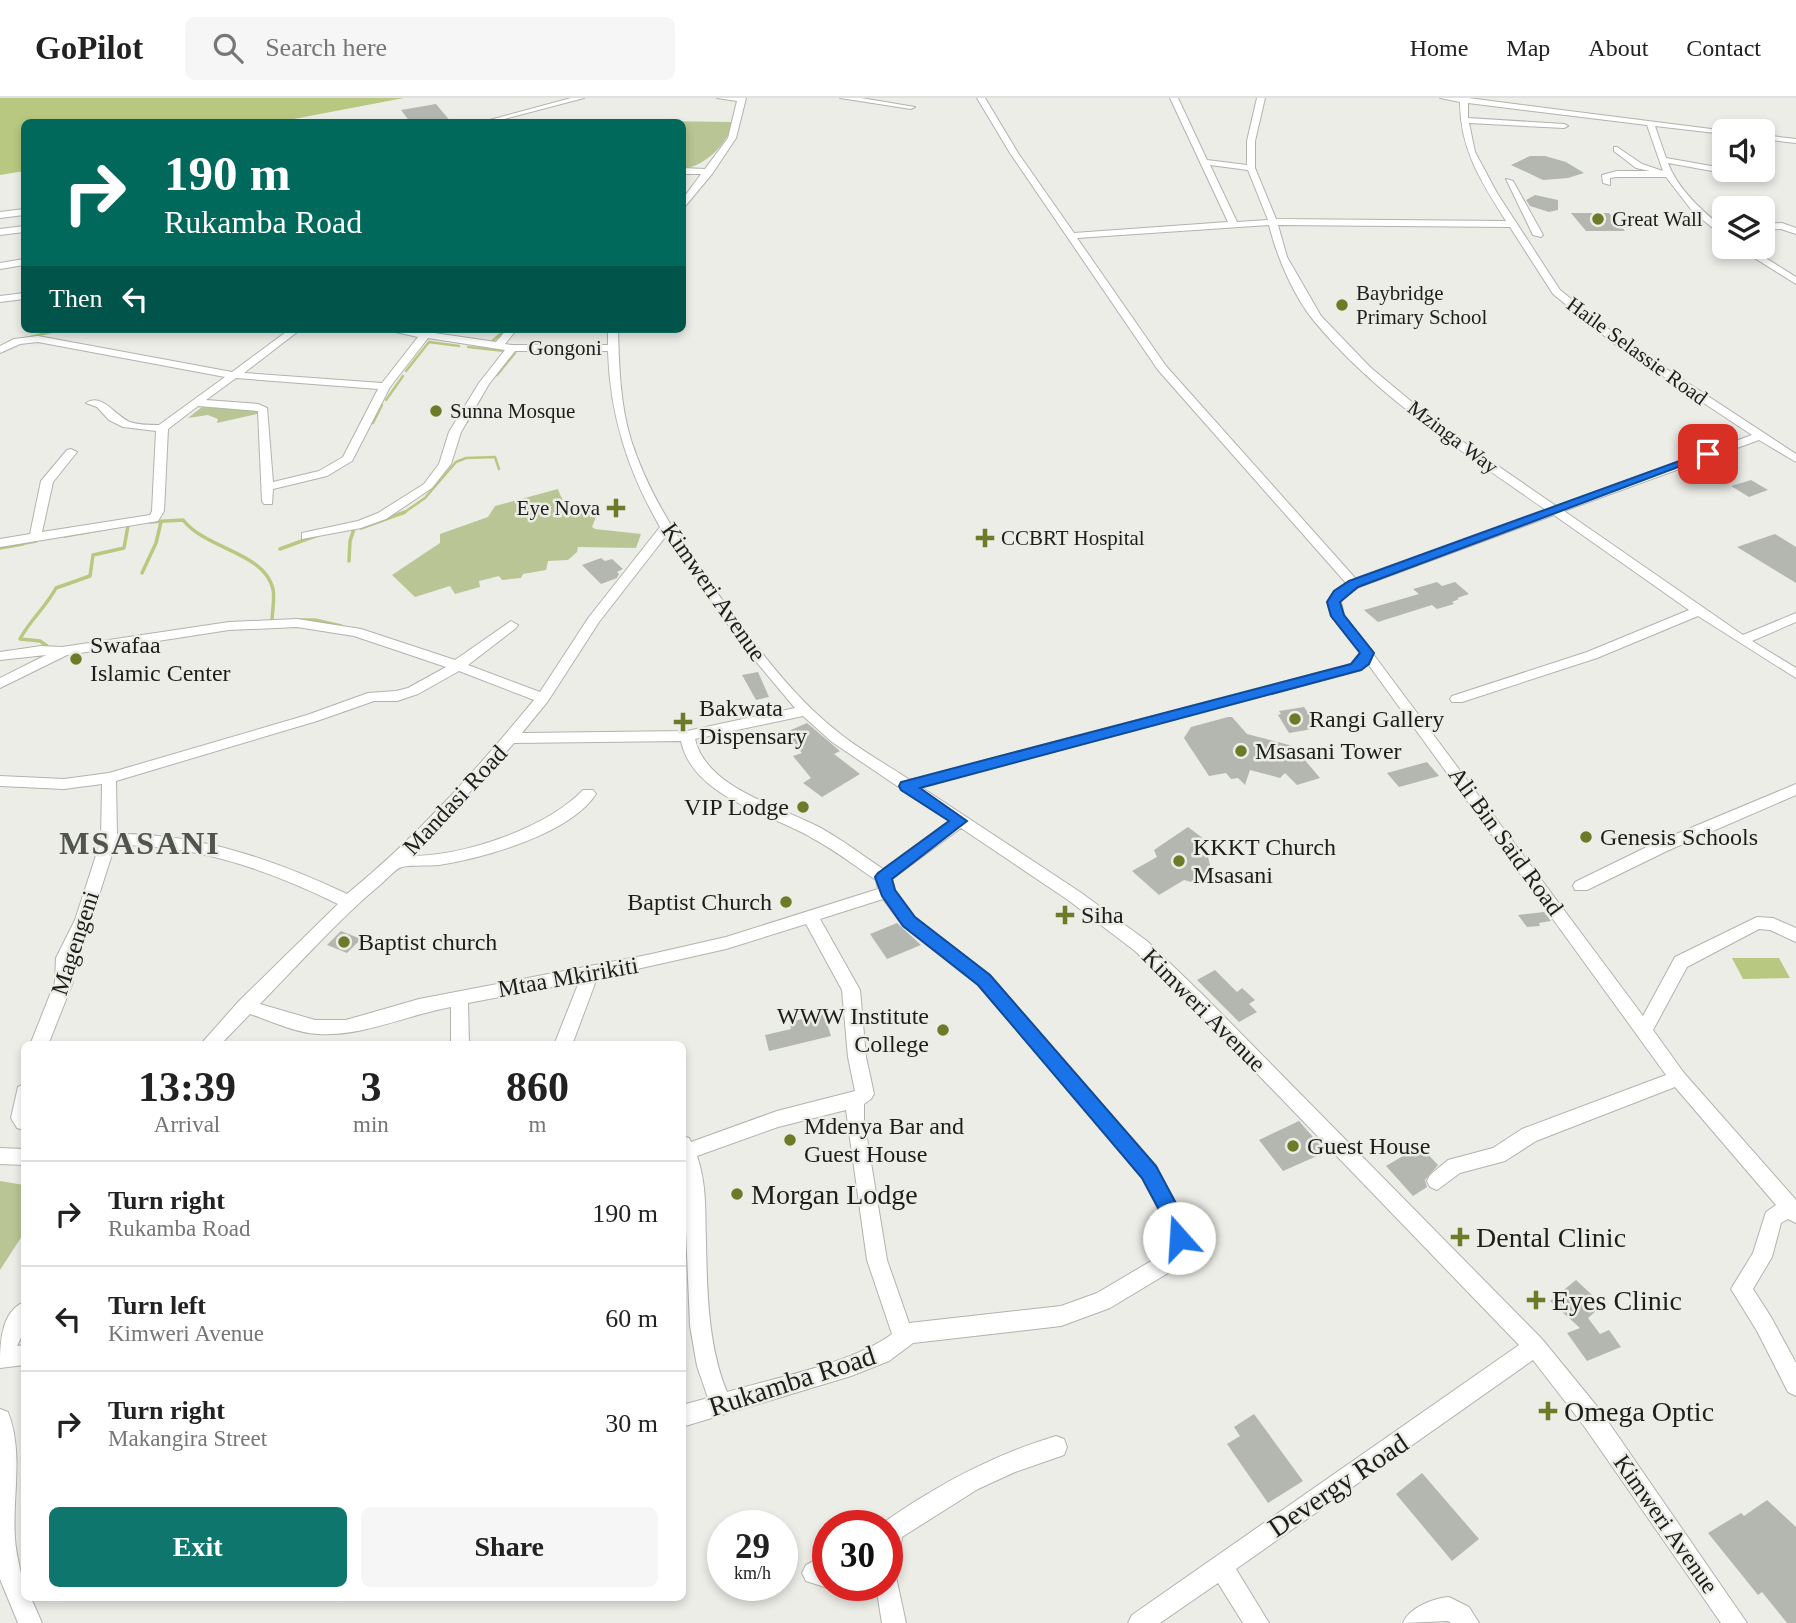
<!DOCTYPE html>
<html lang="en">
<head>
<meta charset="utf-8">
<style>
	:root { --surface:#fff; --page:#f6f6f6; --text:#222; --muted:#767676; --line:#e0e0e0; --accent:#0f766e }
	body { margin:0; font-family:Georgia,serif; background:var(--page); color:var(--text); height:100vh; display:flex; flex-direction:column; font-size:26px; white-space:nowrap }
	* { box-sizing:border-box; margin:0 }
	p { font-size:23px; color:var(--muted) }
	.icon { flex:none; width:38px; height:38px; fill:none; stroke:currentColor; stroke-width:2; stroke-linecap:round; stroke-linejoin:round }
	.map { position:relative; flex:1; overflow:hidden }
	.panel { position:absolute; left:21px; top:943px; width:665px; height:560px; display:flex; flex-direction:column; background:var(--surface); border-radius:10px; box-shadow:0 4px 10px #0003 }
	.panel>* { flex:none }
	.hud { position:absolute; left:21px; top:21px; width:665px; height:214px; border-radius:10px; box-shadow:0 4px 10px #0003; background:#00695c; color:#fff; overflow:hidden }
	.tools { position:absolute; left:1712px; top:21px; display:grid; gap:14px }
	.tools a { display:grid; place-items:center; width:63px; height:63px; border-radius:10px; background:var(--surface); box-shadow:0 4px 10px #0003; font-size:35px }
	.speed { position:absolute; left:707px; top:1412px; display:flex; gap:14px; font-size:35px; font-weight:700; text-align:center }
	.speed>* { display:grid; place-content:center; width:91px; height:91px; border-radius:50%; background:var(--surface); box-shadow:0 4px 10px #0003; line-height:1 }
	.speed small { font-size:18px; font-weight:400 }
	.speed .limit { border:10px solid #d22; background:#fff; color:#111 }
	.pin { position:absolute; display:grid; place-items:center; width:60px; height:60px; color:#fff; margin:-30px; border-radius:14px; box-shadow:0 4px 10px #0006 }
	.me { position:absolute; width:77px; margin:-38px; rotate:341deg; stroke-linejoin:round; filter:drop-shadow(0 0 5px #0008) }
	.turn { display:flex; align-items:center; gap:24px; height:147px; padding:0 28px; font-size:32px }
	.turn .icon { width:91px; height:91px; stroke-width:2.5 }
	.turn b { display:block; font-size:49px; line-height:60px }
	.then { display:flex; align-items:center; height:66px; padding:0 28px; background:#0003; gap:14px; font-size:26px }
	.eta { display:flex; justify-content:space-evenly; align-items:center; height:119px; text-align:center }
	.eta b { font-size:42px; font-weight:800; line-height:49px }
	.primary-button { display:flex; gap:14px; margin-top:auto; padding:14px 28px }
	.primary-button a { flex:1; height:80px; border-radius:10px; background:var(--accent); color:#fff; font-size:28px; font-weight:800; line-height:80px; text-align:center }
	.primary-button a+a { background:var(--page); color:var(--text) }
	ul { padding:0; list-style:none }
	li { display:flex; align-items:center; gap:21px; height:105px; padding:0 28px; border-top:2px solid var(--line) }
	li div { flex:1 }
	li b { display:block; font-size:26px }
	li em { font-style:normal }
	header { display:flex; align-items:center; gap:42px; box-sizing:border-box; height:98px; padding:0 35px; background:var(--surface); border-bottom:2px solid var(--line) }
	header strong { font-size:33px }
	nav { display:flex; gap:38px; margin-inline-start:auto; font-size:24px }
	.search { width:490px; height:63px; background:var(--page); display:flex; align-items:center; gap:18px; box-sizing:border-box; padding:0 24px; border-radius:10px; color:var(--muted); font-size:26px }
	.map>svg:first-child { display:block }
	.green { fill:#b9c594 }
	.water { fill:#b8c880 }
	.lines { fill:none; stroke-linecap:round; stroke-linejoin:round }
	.stream-far1 { stroke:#b8c880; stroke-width:2.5 }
	.stream { stroke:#b8c880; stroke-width:3.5 }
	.building { fill:#b4b6b0 }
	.minor-casing { stroke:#b1b3ad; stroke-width:2 }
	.minor { fill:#fff; fill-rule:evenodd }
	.route { fill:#1a73e8; stroke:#114b97; stroke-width:2 }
	.poi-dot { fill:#6d7b29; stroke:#ecede7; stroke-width:2.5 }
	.labels { text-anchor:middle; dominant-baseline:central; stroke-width:5; stroke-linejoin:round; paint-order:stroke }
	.far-poi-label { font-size:21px; fill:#1d1e1c; stroke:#ecede7; text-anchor:start }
	.far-street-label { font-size:21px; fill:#1d1e1c; stroke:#ecede7 }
	.street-label { font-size:24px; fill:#1d1e1c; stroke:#ecede7 }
	.poi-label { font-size:24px; fill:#1d1e1c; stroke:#ecede7; text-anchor:start }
	.near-poi-label { font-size:28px; fill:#1d1e1c; stroke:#ecede7; text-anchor:start }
	.near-street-label { font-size:28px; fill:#1d1e1c; stroke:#ecede7 }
	.district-label { font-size:32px; font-weight:bold; letter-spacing:2px; fill:#51534e; stroke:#ecede7 }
</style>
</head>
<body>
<header>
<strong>GoPilot</strong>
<div class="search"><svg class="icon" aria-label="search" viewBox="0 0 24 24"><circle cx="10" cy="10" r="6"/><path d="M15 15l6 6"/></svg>Search here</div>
<nav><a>Home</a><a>Map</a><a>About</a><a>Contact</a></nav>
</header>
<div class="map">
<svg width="1796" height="1525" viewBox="0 0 1796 1525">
	<rect width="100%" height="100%" fill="#ecede7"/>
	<g class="green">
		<path d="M654,23L733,24C728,46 705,68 683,71L682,24H615Z"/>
		<path d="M202,309L258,312L257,316L217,325L218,321L208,317L188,320Z"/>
		<path d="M558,391C563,407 570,408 587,407L590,419H596L592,429L595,431L641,436L636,450L578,449L577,454L568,462L548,463L546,472L523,476L521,480L502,482L499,478L479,483L480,489L455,496L450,488L415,499L392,477L440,445V436L488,419L495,408Z"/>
		<path d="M0,1083L24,1087V1135L0,1172Z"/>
	</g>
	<g class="water">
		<path d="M0,0H404L278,24H24V73L0,77Z"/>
		<path d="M1732,860H1779L1790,880L1743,881Z"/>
	</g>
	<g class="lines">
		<g class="stream-far1">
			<path d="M19,242L62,231"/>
			<path d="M490,245L506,231"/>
			<path d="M468,249L505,253L503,255"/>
			<path d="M406,273L429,244L459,248"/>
			<path d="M497,277L515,255"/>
			<path d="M386,302L403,278"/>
			<path d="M467,324L481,299"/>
			<path d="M373,325L382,307"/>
			<path d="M402,416L425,400L456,364L466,360L495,359L499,371"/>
		</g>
		<g class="stream">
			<path d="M149,424L183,422C207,452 264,454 273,491C275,502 272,513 272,524"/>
			<path d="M360,428L361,430L405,414"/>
			<path d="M65,438L130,426"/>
			<path d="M25,445L36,443"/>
			<path d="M0,450L23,446"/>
			<path d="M280,451L318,437"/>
			<path d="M349,463L350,443L355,428"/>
			<path d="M142,475L156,445L161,424"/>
			<path d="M299,522H315L341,528"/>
			<path d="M47,548L40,543L20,541C30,522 46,509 56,490L90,478L93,457L124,450L128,428"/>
		</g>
	</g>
	<g class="building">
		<path d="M436,6L451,24H410L401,12Z"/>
		<path d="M1530,58H1545L1566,64L1584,75L1568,80L1543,82L1511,67Z"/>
		<path d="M1535,97L1558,102V112L1549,114L1530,108L1526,102Z"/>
		<path d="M1571,115H1609L1625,133H1586Z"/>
		<path d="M1751,382L1768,392L1749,399L1731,388Z"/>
		<path d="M1775,436L1796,449V485L1737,449Z"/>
		<path d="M601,460L605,463L612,461L623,471L617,474L619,476L617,480L601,486L582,467Z"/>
		<path d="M1437,484L1442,488L1455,484L1469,496L1457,500L1459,501L1452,504L1454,506L1437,511L1432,507L1378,524L1364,512L1419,496L1413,491Z"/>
		<path d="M758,574L769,599L756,602L742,577Z"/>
		<path d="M1304,609L1318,630L1289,635L1278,617L1281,616L1279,613Z"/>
		<path d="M1228,619H1232L1247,636L1293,648L1320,680L1297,687L1285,675L1280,680L1250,672L1245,687L1238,680L1231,681L1226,675L1209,678L1184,640L1191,629Z"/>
		<path d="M807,625L840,653L834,656L860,676L822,699L803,685L811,680L793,658L802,655L784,635Z"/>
		<path d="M1427,664L1439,678L1399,689L1387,675Z"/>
		<path d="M1188,729L1204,741L1201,743L1211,757L1208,759L1212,775L1195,785L1184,782L1159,797L1132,773L1157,759L1154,752Z"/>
		<path d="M1544,814L1551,823L1539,825L1540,828L1527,829L1518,817Z"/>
		<path d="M897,825L921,847L887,861L870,836Z"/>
		<path d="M341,833L361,841L347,855L327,847Z"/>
		<path d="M1215,872L1237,894L1242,890L1255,902L1249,906L1257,914L1239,924L1197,882Z"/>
		<path d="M824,916L831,938L769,953L765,937L791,931L789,924Z"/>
		<path d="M1299,1023L1326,1054L1283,1073L1259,1042Z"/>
		<path d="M1420,1048L1438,1067L1425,1082L1427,1089L1413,1098L1386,1068Z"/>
		<path d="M1576,1182L1603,1207L1588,1220L1600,1236L1609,1232L1621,1249L1587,1263L1567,1235L1580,1230L1550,1203Z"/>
		<path d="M1254,1316L1303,1383L1268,1405L1227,1346L1240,1338L1234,1329Z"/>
		<path d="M1422,1375L1479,1441L1452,1463L1396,1396Z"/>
		<path d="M1767,1402L1796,1429V1525H1787L1762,1494L1758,1497L1708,1435L1741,1415L1744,1418Z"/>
	</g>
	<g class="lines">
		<g class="minor-casing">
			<g id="minor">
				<path d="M571,0H584L493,24H482Z"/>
				<path d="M717,0H746L736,40L712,76L682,112V102L701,76H682V70L705,71L728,40L737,3Z"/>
				<path d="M840,0H861L915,9L911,11Z"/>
				<path d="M977,0H985L1018,55L1074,135L1228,124L1170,0H1178L1207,62L1247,67V43L1257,0H1265L1255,43V70L1276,121L1506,123C1482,85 1460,52 1460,4L1440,0H1468L1727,33H1724V36L1655,28L1666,60L1717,69L1735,80L1731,83L1712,73L1668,65C1678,92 1703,113 1724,131V139L1693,114L1666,79H1617L1610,80V87L1603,85L1602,77L1617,73H1650L1636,70L1614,53V49H1617L1642,66L1663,73L1647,27L1468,5V20L1564,26L1568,28L1564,30L1469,25L1475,54L1497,95L1560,192L1621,241L1796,356V364L1759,342L1564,413L1743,537L1796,515V524L1752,543L1796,570V580L1698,518L1597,560L1462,604H1452L1450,601L1452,598L1587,554L1689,512L1554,417L1359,489L1344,499L1341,504L1344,517L1643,918L1675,859L1757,819L1773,820L1796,830V844L1770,832L1759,831L1687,869L1653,932L1684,975L1796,1102V1125L1788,1121L1781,1125L1772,1159L1753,1191L1771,1219L1796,1265V1298L1788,1294L1757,1233L1731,1191L1753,1155L1766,1114L1776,1107L1675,989L1536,1043L1505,1063L1460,1075L1437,1092L1430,1089L1427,1083L1430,1077L1448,1062L1493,1050L1522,1031L1666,977L1368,566L1361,572L921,689L1080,794L1147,843L1204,898L1542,1241L1600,1312L1747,1525H1721L1584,1328L1533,1262L1236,1471L1269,1525H1243L1218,1485L1160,1525H1128L1132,1517L1519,1247L1192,908L1135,853L1068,802L961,730L892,781L895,792L915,820L990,877L1156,1068L1186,1124L1189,1140L1181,1162L1178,1169L1110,1210L1061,1228L913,1245L889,1263L851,1278L682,1329V1307L708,1300L697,1268L690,1228L682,1038L689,1040L691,1044L777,1013L855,993L848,959L842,892L806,826L726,851L597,880L572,947H554L579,884L468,905L469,947H451V909C407,917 362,939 318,936C296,935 271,923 250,916L220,947H200L239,903L338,806C267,771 194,746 115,747L91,822L72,860L73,884L48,947H30L55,884L56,860L75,822L101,742L102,686L64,691L0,688V678L64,681L109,675L307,617L368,595L396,593L408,590L446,569L354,538L297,529L229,532L67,557L0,590V580L46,557L0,562V554L41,548L62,549L229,524L297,521L361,531L455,562L511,523L518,527L516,530L468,567L540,594L589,519L660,429C628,373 610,318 608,253H515L489,286L461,334L451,366L432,390L386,421L361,430L302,441V435L358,423L378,415L424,386L439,366L449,334L479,285L505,252L428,240L390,289L352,363L327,378L273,391L272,406H264L262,403L258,313L198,308L168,331L164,413L158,423L0,449V441L30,436L41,383L67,352L71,351L77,354L53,384L42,434L150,417L152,413L156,333L123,329L109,322L97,309L86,305C102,294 115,318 130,324C139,327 150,327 159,327L225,279L38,244L20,246L0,255V248L14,241L38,238L232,274L290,231H301L244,275L382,285L418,239L382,231H407L496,244L507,231H517L505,246L512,247H608V231H618C619,268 620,306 631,342C652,407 692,461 732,515C764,559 799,605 843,638C864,654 887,667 910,682L1351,566L1360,555L1331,518L1327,504L1334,493L1346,485L1158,272L1010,55ZM1210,67L1248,72L1268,122L1237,124ZM1269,127C1277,159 1293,197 1314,223C1378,300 1465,355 1546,412L1356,481L1166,268L1077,140ZM1278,127L1510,129L1553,196L1613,245L1752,337L1556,408L1443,330L1370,269L1321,218L1287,159ZM236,280L378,291L343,359L319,373L273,384L267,310L258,306L206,302ZM666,438L743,548L795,610L687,633L522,635L548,603L599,524ZM459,573L534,602C477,671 417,739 347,796C275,762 198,735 117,736L116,683L317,623L374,603H397L418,596ZM803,618L832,644L949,723L883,771C862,757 841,741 819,729C779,708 706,690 695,641ZM681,643C693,699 769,715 812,740C835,752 855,768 876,782L878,791L726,839L647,857L419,901L346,922H315L260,906C300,865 338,822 381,786C387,781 395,771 402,769C408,767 429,768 439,767C484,760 570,736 596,696L593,692H583C547,730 464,758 412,758L514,645ZM883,801L903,828L978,887L1086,1012L1142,1080L1166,1125L1169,1140L1163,1156L1097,1195L1061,1208L909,1225L887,1162L864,1022V1006L871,1001L874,996L866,959L860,892L820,821ZM846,1012L867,1162L892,1236C853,1265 775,1280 727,1294C708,1248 707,1194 706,1144C705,1115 707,1087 697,1058L778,1029Z"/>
				<path d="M1762,37L1796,41V45L1762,41Z"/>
				<path d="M1506,81L1513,83L1543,137L1541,139L1533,137Z"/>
				<path d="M24,111V117L0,120V114Z"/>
				<path d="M1762,126L1782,125L1796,130V136L1781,131L1762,132Z"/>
				<path d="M24,128V134L0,137V131Z"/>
				<path d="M1737,149H1748L1796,179V186Z"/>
				<path d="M24,161V167L0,171V165Z"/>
				<path d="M24,195V201L0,204V198Z"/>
				<path d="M1796,686V697L1669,752L1587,792H1575L1573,788L1575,784L1657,744Z"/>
				<path d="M24,986V1032L17,1030L11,1020L18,989Z"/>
				<path d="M0,1050L24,1051V1067L0,1066Z"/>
				<path d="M24,1204V1233L17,1248L24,1247V1267L0,1270C0,1248 0,1214 24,1204Z"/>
				<path d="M0,1311L8,1314C24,1355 12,1398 15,1440C16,1461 24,1479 24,1500H31L42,1525H18L0,1481Z"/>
				<path d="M1056,1338L1064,1341L1067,1349L1064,1357L1015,1374L978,1391L902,1439L896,1479L906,1525H882L876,1488H887V1428H882L883,1425C937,1387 993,1357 1056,1338Z"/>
				<path d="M814,1463L828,1466V1488H833L828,1490L806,1483L802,1475L806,1467Z"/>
				<path d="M1449,1499L1469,1509L1479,1525H1451L1448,1523L1403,1525C1409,1510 1433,1500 1449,1499Z"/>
			</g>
		</g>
		<use href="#minor" class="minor"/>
	</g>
	<path class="route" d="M1704,354L1713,356L1358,489L1340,504L1344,517L1374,555L1369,566L1361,572L920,690L967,723L892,781L895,792L915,819L990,877L1156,1068L1186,1124L1189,1140L1186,1146L1179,1149L1172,1146L1166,1125L1142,1080L978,887L903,828L882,798L875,779L878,775L949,723L901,692L899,688L901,684L1351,566L1360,555L1331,518L1327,504L1334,493L1349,483Z"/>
	<g class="poi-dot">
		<circle cx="1598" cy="121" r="7"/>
		<circle cx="1342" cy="207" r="7"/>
		<circle cx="436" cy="313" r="7"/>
		<path d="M612.5 399.5h7v7h7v7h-7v7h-7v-7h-7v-7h7z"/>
		<path d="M981.5 429.5h7v7h7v7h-7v7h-7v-7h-7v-7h7z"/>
		<circle cx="76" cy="561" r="7"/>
		<circle cx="1295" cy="621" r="7"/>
		<path d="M679.5 613.5h7v7h7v7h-7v7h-7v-7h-7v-7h7z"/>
		<circle cx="1241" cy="653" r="7"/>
		<circle cx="803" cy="709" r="7"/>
		<circle cx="1586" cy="739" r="7"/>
		<circle cx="1179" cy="763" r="7"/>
		<circle cx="786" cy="804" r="7"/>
		<path d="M1061.5 806.5h7v7h7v7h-7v7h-7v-7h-7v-7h7z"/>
		<circle cx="344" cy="844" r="7"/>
		<circle cx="943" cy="932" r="7"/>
		<circle cx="790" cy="1042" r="7"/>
		<circle cx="1293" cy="1048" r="7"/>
		<circle cx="737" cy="1096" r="7"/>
		<path d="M1456.5 1128.5h7v7h7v7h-7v7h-7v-7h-7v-7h7z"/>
		<path d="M1532.5 1191.5h7v7h7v7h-7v7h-7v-7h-7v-7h7z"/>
		<path d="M1544.5 1302.5h7v7h7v7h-7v7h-7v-7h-7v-7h7z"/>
	</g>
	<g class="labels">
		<g class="far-poi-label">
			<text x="1612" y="121">Great Wall</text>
			<text x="1356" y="195">Baybridge<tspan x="1356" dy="24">Primary School</tspan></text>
			<text x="450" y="313">Sunna Mosque</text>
			<text x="600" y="410" text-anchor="end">Eye Nova</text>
			<text x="1001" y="440">CCBRT Hospital</text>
		</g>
		<g class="far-street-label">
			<text x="565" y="250">Gongoni</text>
			<text transform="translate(1637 253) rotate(36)">Haile Selassie Road</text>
			<text transform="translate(1453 339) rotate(37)">Mzinga Way</text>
		</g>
		<g class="street-label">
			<text transform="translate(714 494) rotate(55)">Kimweri Avenue</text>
			<text transform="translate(455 702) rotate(-47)">Mandasi Road</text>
			<text transform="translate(1506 743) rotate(54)">Ali Bin Said Road</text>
			<text transform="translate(75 845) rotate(-72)">Magengeni</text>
			<text transform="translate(568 879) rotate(-10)">Mtaa Mkirikiti</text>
			<text transform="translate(1204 912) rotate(45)">Kimweri Avenue</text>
			<text transform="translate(1666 1426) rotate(55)">Kimweri Avenue</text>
		</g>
		<g class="poi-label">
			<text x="90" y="547">Swafaa<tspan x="90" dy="28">Islamic Center</tspan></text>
			<text x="699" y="610">Bakwata<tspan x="699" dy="28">Dispensary</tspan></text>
			<text x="1309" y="621">Rangi Gallery</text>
			<text x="1255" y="653">Msasani Tower</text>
			<text x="789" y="709" text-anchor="end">VIP Lodge</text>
			<text x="1600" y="739">Genesis Schools</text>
			<text x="1193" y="749">KKKT Church<tspan x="1193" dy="28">Msasani</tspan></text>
			<text x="772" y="804" text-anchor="end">Baptist Church</text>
			<text x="1081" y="817">Siha</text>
			<text x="358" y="844">Baptist church</text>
			<text x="929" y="918" text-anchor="end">WWW Institute<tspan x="929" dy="28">College</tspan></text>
			<text x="804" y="1028">Mdenya Bar and<tspan x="804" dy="28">Guest House</tspan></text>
			<text x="1307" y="1048">Guest House</text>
		</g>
		<g class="near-poi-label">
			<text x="751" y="1096">Morgan Lodge</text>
			<text x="1476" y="1139">Dental Clinic</text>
			<text x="1552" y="1202">Eyes Clinic</text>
			<text x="1564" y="1313">Omega Optic</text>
		</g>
		<g class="near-street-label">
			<text transform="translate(792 1283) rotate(-18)">Rukamba Road</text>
			<text transform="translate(1338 1387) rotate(-34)">Devergy Road</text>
		</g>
		<g class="district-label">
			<text x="140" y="745">MSASANI</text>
		</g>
	</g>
</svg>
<div class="tools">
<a><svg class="icon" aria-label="sound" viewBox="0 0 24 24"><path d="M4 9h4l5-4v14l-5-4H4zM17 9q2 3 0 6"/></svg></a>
<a><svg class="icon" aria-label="layers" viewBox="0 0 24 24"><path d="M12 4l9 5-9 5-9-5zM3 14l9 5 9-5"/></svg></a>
</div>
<div class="speed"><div>29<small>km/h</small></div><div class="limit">30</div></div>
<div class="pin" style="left:1708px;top:356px;background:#d93025"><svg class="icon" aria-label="arrive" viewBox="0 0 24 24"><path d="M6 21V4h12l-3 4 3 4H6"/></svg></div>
<svg class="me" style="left:1179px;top:1140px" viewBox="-20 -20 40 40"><circle r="19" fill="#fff"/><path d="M0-13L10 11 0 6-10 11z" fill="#1a73e8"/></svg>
<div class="hud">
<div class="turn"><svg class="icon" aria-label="right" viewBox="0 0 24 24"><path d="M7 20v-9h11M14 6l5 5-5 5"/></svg><div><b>190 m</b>Rukamba Road</div></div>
<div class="then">Then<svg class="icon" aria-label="left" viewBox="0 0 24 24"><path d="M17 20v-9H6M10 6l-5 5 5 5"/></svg></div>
</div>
<section class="panel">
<div class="eta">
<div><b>13:39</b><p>Arrival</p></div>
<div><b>3</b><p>min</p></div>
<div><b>860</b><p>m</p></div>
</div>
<ul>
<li><svg class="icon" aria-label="right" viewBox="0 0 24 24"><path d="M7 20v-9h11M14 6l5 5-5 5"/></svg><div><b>Turn right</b><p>Rukamba Road</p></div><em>190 m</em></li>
<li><svg class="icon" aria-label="left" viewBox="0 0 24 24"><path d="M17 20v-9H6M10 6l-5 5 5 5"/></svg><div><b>Turn left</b><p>Kimweri Avenue</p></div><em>60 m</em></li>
<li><svg class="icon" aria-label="right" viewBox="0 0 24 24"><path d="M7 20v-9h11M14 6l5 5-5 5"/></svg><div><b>Turn right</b><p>Makangira Street</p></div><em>30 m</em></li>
</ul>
<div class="primary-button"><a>Exit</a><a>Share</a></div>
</section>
</div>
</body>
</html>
